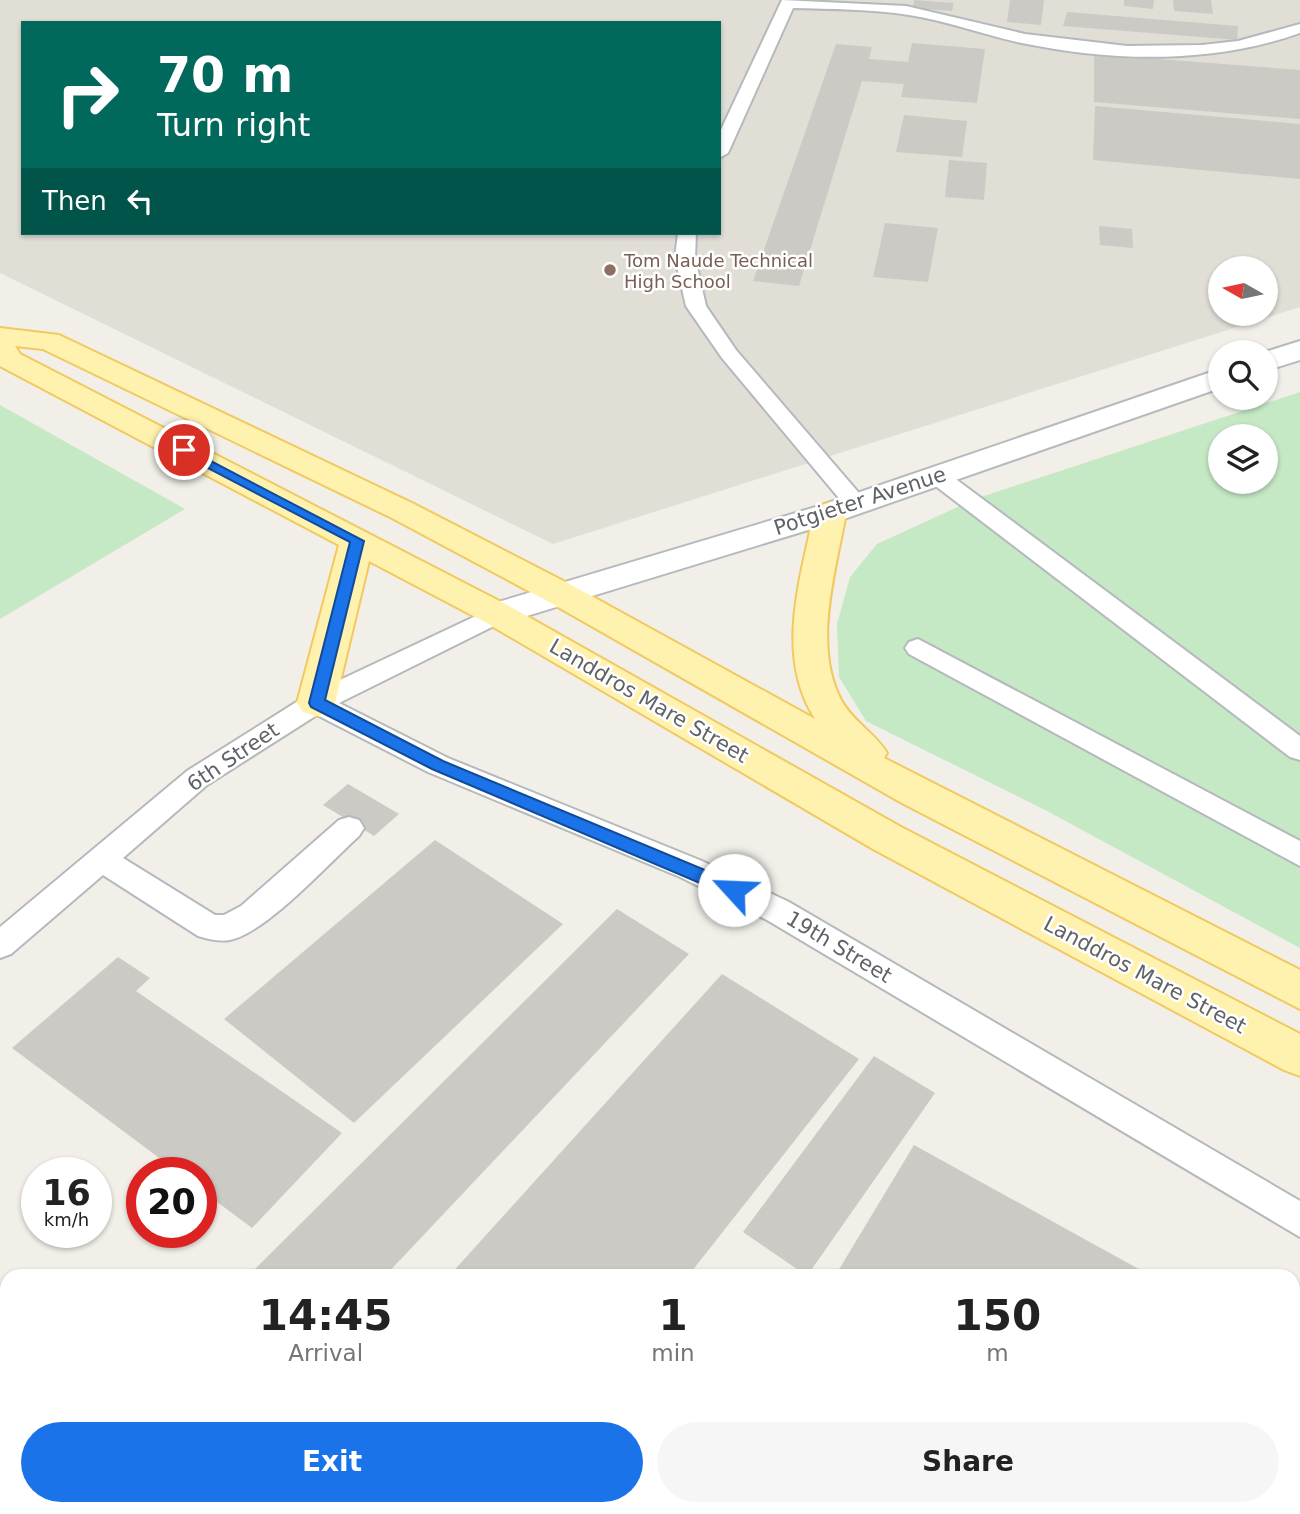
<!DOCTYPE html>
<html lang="en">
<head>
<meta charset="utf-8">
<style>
	:root { --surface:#fff; --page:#f6f6f6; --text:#222; --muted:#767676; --accent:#1a73e8 }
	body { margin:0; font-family:"DejaVu Sans",sans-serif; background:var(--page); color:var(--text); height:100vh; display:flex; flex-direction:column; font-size:26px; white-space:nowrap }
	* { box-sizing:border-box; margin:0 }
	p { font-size:23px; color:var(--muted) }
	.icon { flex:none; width:38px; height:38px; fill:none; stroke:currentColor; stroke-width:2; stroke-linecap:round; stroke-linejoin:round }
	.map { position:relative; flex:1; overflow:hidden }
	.details { position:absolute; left:0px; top:1269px; width:1300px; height:247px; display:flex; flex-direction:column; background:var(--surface); border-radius:21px 21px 0 0; box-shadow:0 2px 5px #0004 }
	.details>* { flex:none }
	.top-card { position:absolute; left:21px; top:21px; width:700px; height:214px; border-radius:0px; box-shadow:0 2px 5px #0004; background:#00695c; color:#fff; overflow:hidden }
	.needle { width:46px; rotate:279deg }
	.fabs { position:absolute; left:1208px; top:256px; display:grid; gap:14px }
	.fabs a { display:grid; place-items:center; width:70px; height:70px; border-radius:50%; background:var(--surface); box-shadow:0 2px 5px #0004; font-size:35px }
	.speed { position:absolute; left:21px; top:1157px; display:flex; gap:14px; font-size:35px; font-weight:700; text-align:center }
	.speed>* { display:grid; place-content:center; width:91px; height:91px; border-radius:50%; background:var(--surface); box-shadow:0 2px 5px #0004; line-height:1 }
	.speed small { font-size:18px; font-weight:400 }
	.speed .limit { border:10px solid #d22; background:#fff; color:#111 }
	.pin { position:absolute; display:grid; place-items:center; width:60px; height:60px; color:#fff; margin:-30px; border:4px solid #fff; border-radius:50%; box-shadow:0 2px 7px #0007 }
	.me { position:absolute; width:77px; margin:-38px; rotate:295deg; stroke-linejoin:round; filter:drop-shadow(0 0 5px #0008) }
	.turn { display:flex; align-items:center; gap:24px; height:147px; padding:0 21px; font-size:32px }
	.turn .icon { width:91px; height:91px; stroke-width:2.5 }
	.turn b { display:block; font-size:49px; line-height:60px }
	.then { display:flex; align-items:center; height:66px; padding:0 21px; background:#0003; gap:14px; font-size:26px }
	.eta { display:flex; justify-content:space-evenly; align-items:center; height:119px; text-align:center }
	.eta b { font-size:42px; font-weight:800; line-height:49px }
	.primary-button { display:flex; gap:14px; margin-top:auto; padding:14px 21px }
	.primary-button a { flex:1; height:80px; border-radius:42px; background:var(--accent); color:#fff; font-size:28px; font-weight:800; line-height:80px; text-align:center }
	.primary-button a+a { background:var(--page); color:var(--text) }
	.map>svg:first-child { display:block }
	.education { fill:#e1ded6; fill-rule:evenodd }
	.green { fill:#c5e8c5; fill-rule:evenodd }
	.building { fill:#cccac5 }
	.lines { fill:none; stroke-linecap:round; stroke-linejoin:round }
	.lane-casing { stroke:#b5b8bc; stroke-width:4 }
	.secondary-casing { stroke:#b6babf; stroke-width:4 }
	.primary-casing { stroke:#f2c960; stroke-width:4 }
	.lane { fill:#fff; fill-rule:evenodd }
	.secondary { fill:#fff; fill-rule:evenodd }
	.primary { fill:#fff2af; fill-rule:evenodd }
	.route { fill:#1a73e8; stroke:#114b97; stroke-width:2 }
	.education-dot { fill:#8d6e63; stroke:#fff; stroke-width:2.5 }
	.labels { text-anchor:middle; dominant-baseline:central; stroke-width:5; stroke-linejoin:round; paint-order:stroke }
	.far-education-label { font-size:18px; fill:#785e54; stroke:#fff; text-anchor:start }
	.street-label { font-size:21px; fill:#5f6368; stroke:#fff }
</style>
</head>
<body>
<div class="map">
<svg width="1300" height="1514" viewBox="0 0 1300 1514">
	<rect width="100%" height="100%" fill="#f1efe8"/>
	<path class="education" d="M0,0H1300V307L553,544L0,273ZM23,23H719V233H23ZM1220,268H1265V313H1220Z"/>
	<g class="green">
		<path d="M1300,392V948L1047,811L866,721L839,677L837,624L850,577L877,544L975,499ZM1220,436H1265V481H1220Z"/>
		<path d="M0,405L185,509L0,619Z"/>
	</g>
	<g class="building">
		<path d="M914,0L954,3L952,11L913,8Z"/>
		<path d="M1010,0H1044L1041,25L1007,22Z"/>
		<path d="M1124,0H1154L1153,9L1124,6Z"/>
		<path d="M1173,0H1211L1213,14L1174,11Z"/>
		<path d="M1067,12L1238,26L1237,40L1063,26Z"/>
		<path d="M912,43L985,49L977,103L901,97L904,84L862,81L799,286L753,281L836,44L872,47L869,59L908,62Z"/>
		<path d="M1094,54L1300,70V119L1094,102Z"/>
		<path d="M1095,106L1300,124V179L1093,160Z"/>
		<path d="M904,115L967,121L962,157L896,152Z"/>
		<path d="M949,160L987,163L984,200L945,197Z"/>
		<path d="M885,223L938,228L928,282L873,277Z"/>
		<path d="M1099,226L1132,229L1133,248L1100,245Z"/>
		<path d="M348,784L399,814L374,836L323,805Z"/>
		<path d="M435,840L563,924L354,1123L224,1019Z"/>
		<path d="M617,909L689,954L385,1276H248Z"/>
		<path d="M118,957L150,978L136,991L342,1133L252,1228L201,1190V1172H178L12,1048Z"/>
		<path d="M722,974L859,1059L688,1276H449Z"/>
		<path d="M874,1056L935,1093L807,1276L743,1232Z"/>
		<path d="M914,1145L1146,1273L1145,1276H835Z"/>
	</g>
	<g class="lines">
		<g class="lane-casing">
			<g id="lane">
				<path d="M782,0L906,6L1025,34L1127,46L1202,45L1238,41L1300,24V33C1213,64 1112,62 1022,43C984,35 948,21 909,15C871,9 831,9 793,8L728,153L719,158V134Z"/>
				<path d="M678,233H696L695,258L706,306L736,350L864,499L868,504L864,509H848L722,358L686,306L675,258Z"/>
				<path d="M937,469L945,471L1300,736V760L1290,757L929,481L926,476Z"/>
				<path d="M497,606L506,608L510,614L506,620L339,703L448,758L702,861L789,902L1300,1201V1237L767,920L680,877L428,772L317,715L207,785L123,858L215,915H224L241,906L339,820L349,817L359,820L364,828L359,836C330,862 266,933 230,940C219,942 208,939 198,936L103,875L11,954L0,958V927L187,771L306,696Z"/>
				<path d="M918,639L1300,841V866L909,654L905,648L909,642Z"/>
			</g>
		</g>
		<g class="secondary-casing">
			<g id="secondary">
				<path d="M1300,341V360L1265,371V352Z"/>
				<path d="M1220,369V388L841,520L497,625L485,622L480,614L485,606L819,506Z"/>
			</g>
		</g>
		<g class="primary-casing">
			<path id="primary" d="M0,328L59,335L414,504L575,587L815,719C775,656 800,581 814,513L819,506L830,503L841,506L846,513C836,570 812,645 841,700C852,721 875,733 887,753L884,758L1300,970V1009L902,803L551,603L392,518L43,349L15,346L20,354L509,606L901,827L1300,1034V1076L1284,1070L873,849L485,622L369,561L335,703L329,712L316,716L303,712L297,703L339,545L0,366Z"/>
		</g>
		<use href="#lane" class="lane"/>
		<use href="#secondary" class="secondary"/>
		<use href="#primary" class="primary"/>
	</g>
	<path class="route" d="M184,447L364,541L325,700L443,761L741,885L743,890L741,895H728L432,769L311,707L309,703L350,542L179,453V448Z"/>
	<circle class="education-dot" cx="610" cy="270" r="7"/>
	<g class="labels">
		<g class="far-education-label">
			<text x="624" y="260">Tom Naude Technical<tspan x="624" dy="21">High School</tspan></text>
		</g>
		<g class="street-label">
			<text transform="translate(860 501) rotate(-18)">Potgieter Avenue</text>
			<text transform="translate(649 701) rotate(30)">Landdros Mare Street</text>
			<text transform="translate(233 757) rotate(-34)">6th Street</text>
			<text transform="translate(839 947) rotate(31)">19th Street</text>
			<text transform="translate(1145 975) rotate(28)">Landdros Mare Street</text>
		</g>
	</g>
</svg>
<div class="fabs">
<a><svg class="needle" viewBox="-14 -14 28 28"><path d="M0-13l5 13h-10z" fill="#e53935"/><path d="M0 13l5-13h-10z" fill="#767676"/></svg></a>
<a><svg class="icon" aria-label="search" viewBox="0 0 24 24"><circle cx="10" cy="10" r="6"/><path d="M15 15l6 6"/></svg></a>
<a><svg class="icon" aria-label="layers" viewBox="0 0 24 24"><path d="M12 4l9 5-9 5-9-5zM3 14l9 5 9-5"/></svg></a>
</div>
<div class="speed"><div>16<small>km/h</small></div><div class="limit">20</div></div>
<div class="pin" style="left:184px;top:450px;background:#d93025"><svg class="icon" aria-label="arrive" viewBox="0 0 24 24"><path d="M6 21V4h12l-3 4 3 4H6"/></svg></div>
<svg class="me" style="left:734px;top:890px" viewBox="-20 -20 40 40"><circle r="19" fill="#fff"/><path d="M0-13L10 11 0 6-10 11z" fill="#1a73e8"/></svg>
<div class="top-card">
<div class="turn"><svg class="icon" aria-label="right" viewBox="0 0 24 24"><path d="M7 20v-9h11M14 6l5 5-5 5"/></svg><div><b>70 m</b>Turn right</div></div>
<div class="then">Then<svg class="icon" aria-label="left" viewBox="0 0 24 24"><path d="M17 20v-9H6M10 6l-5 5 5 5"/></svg></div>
</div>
<section class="details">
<div class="eta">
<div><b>14:45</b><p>Arrival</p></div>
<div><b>1</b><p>min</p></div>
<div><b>150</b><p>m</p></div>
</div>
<div class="primary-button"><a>Exit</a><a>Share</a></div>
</section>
</div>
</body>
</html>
